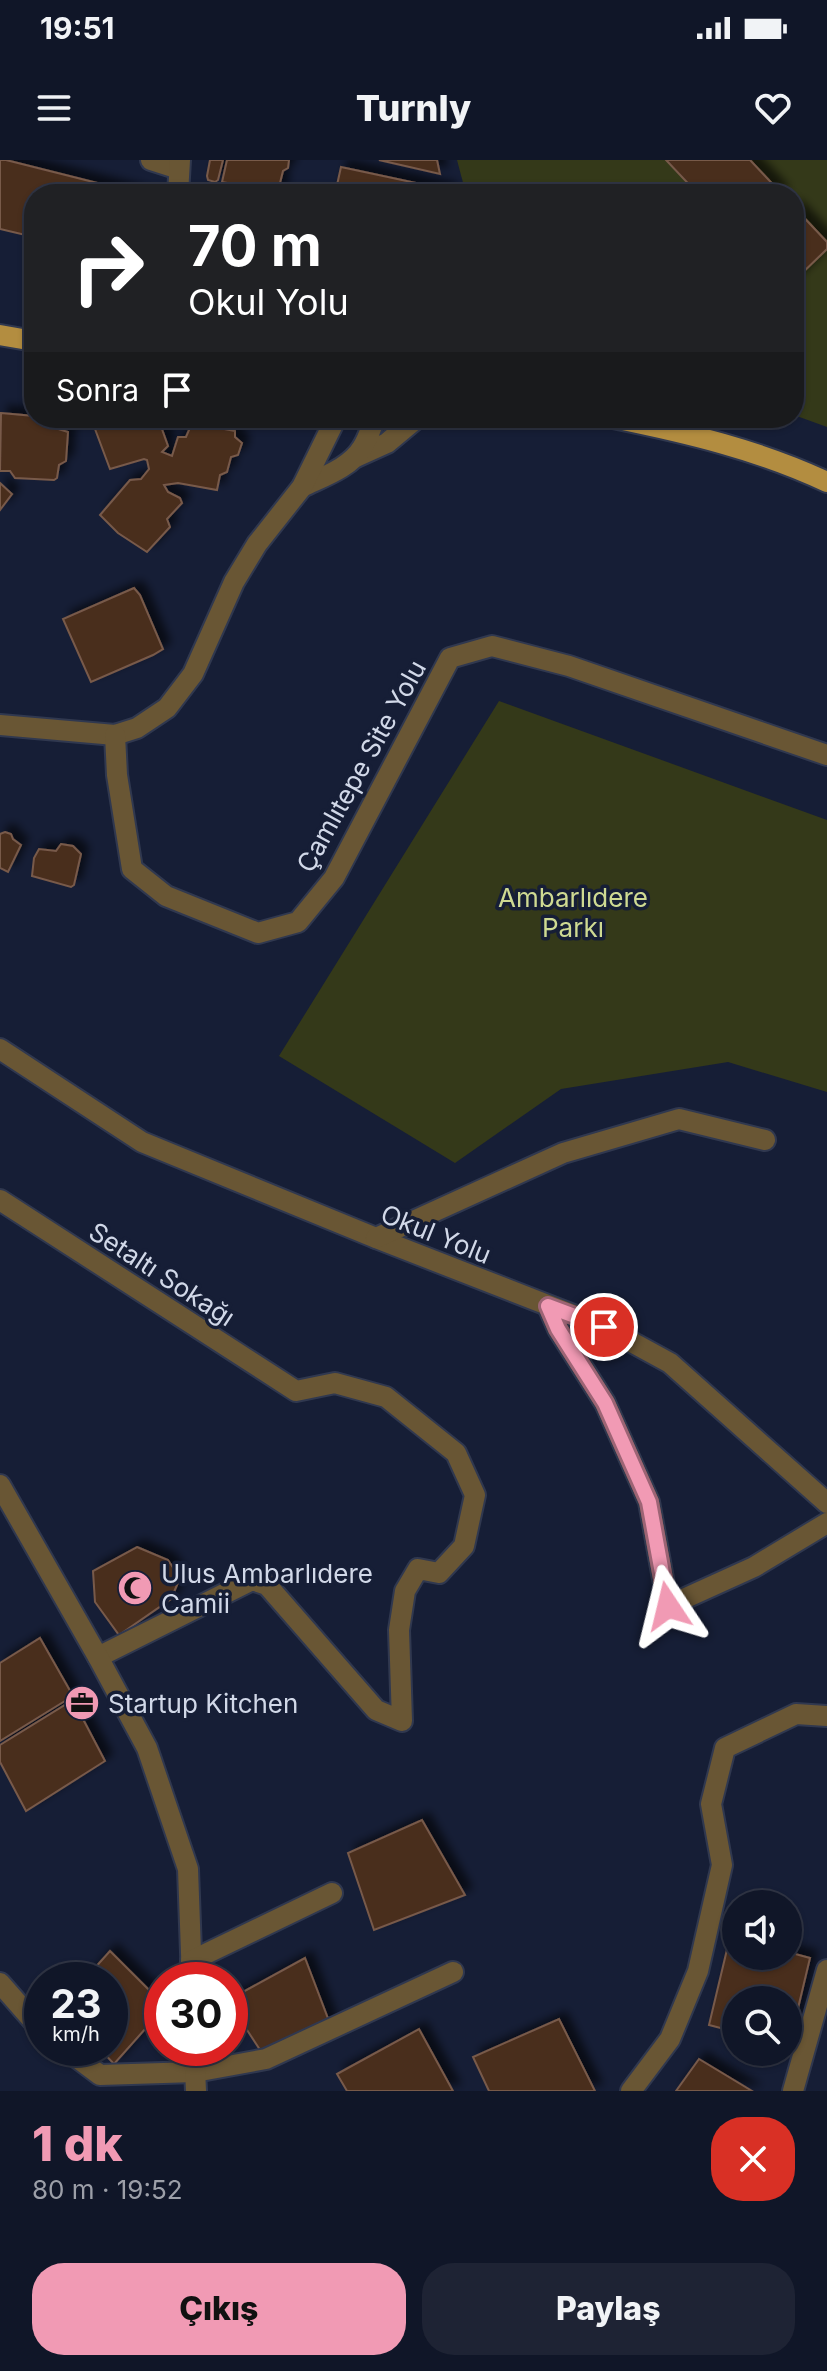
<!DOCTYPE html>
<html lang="tr">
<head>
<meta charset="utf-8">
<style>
	:root { --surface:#101628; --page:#1e2334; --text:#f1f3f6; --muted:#9c9fa8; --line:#303545; --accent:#f19ab4 }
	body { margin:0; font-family:Inter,sans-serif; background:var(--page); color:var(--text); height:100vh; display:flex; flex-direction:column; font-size:30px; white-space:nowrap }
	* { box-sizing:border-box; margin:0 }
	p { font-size:26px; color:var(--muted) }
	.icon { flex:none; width:44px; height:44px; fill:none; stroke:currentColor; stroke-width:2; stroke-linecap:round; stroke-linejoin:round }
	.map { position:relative; height:1931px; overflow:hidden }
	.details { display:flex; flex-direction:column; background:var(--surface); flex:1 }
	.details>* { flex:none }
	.banner { position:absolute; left:24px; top:24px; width:780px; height:244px; border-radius:32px; box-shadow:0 2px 6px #0004,0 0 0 2px var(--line); background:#202124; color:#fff; overflow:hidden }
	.buttons { position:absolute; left:722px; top:1730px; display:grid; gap:16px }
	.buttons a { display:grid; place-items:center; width:80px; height:80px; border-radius:50%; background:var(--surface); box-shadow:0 2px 6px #0004,0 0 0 2px var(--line); font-size:40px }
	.speed { position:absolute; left:24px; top:1802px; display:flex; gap:16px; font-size:40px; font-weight:700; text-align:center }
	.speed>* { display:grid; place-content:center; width:104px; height:104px; border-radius:50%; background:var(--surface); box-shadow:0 2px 6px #0004,0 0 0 2px var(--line); line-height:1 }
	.speed small { font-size:20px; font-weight:400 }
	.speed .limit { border:12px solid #d22; background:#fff; color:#111 }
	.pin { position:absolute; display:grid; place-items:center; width:68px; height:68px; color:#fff; margin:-34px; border:4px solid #fff; border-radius:50%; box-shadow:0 2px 8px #0007 }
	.me { position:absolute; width:88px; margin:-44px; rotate:350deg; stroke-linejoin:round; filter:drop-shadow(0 0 6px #0008) }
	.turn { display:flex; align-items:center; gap:28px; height:168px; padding:0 32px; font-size:36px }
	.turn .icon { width:104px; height:104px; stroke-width:2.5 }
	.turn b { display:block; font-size:56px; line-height:68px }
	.then { display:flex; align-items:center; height:76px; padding:0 32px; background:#0003; gap:16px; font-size:30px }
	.round { display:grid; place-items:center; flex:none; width:84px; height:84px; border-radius:32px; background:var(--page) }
	.summary { display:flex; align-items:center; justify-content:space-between; height:136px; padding:0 32px }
	h1 { font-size:48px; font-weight:800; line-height:60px; color:var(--accent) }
	.action { display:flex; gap:16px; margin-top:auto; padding:16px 32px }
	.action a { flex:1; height:92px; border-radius:32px; background:var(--accent); color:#111; font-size:32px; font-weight:800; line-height:92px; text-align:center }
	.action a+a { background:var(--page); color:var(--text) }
	.status { display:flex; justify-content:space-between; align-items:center; height:56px; padding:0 40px; background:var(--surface); direction:ltr }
	.status svg { height:22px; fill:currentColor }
	header { display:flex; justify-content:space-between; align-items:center; height:104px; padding:0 32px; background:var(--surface); font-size:36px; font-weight:800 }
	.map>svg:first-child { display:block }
	.green { fill:#343919 }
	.building { fill:#492d1f; stroke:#785a4a; stroke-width:2; filter:url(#shadow) }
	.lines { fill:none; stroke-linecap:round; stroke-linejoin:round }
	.minor-casing { stroke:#30384f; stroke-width:24 }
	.major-casing { stroke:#30384f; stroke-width:24 }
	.minor { stroke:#695634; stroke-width:20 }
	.major { stroke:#b38d40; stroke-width:20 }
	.route-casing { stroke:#9d6475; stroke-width:20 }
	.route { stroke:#f19ab4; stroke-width:14 }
	.labels { text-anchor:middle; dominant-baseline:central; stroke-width:7; stroke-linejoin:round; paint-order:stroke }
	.street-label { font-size:26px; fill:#d1d8e8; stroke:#161e36 }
	.park-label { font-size:26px; fill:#cfda92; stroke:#161e36 }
	.poi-label { font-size:26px; fill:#d1d8e8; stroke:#161e36; text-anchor:start }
</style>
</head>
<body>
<div class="status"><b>19:51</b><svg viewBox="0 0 49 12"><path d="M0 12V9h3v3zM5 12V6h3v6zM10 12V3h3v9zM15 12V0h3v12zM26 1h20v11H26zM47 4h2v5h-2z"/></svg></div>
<header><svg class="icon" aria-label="menu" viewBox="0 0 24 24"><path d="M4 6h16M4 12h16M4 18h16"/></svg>Turnly<svg class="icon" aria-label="heart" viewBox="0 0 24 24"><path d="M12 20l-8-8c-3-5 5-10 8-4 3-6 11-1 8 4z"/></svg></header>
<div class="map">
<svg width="827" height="1931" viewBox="0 0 827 1931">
	<defs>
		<filter id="shadow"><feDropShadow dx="7" dy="-7" stdDeviation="4" flood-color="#0009"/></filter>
	</defs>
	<rect width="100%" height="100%" fill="#161e36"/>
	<g class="green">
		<path d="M457,0H827V267L794,255V34H466Z"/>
		<path d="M499,541L827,660V932L728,902L561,929L455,1003L279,896Z"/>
	</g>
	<g class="building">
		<path d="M0,0H6L141,34H34V77L0,69Z"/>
		<path d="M210,0H223L218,20L215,22L208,20L207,16Z"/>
		<path d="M227,0H289L288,8L283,11L280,23L282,28L278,33L222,22Z"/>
		<path d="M379,0H437L440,14Z"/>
		<path d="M666,0H750L782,34H698Z"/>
		<path d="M341,7L449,30V34H335Z"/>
		<path d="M794,47L827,82V89L794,121Z"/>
		<path d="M1,253L34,256V258H54L55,268L68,272L66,301L59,305L57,318L54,320L15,318L10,311H0Z"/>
		<path d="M100,258H158L168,286L162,292L172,296L178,277H186L192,263L235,271V277L242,283L238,295L231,297L227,312L220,315L217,330L178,323L164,325L168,332L180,338L182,343L167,359L170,367L147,392L118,373L100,355L130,320L141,319L149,309L147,300L144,299L110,309L95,269L101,262Z"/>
		<path d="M0,323L12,334L0,350Z"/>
		<path d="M134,428L140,435L163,489L153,495L91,522L63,459Z"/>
		<path d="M5,672L11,674L13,679L21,685L8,712L0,708V674Z"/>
		<path d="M61,684L73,686L81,694L74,725L71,727L32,716L34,698L39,689L56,691Z"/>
		<path d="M137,1387L168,1400L180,1418L171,1439L119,1475L95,1442L93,1411Z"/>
		<path d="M40,1478L73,1536L0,1581V1503Z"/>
		<path d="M73,1540L105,1601L26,1651L0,1602V1585Z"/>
		<path d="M422,1660L465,1735L374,1770L348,1693Z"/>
		<path d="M730,1777L736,1778V1796H788V1792L810,1798L789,1886L788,1840H736V1872L709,1865Z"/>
		<path d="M110,1791L162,1843V1850L114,1904L99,1888H110V1820H84Z"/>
		<path d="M305,1798L332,1869L266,1899L230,1844V1839Z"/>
		<path d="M559,1859L595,1931H489L473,1897Z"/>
		<path d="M419,1869L453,1931H347L337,1914Z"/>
		<path d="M699,1899L752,1931H676Z"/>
	</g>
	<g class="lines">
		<g class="minor-casing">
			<g id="minor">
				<path d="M151,0L179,9"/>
				<path d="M178,34L180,0"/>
				<path d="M356,297L387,283L417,258"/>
				<path d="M302,327C322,317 350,308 362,288C368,279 371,268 375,258"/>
				<path d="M0,565L115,575L137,568L167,548L193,514L234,422L257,384L302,327L336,258"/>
				<path d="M115,575L117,615L132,709L166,736L258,773L298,762L334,718L450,498L492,486L569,506L827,595"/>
				<path d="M0,889L142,982L376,1078L604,1167L670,1203L827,1343"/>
				<path d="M0,1040L296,1231L335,1223L386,1237L456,1293L475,1335L464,1386L439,1413L418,1409L405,1431L399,1470L402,1561L376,1550L267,1425L252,1420L98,1497"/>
				<path d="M376,1078L563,993L679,959L765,980"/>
				<path d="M548,1146L558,1169L605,1243L649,1342L668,1446L754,1407L827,1363"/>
				<path d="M0,1325L98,1497L147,1588L188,1709L192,1820"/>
				<path d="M191,1801L332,1733"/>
				<path d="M0,1823L42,1871"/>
				<path d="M64,1888L100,1915L195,1912L266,1899L453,1812"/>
				<path d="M194,1888L196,1931"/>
				<path d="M631,1931L670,1879L698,1811L722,1705L711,1644L725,1588L796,1554L827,1556"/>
				<path d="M793,1931L827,1810"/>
			</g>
		</g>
		<g class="major-casing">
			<g id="major">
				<path d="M0,175L34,181"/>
				<path d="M613,258C687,273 759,290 827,322"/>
			</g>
		</g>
		<use href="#minor" class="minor"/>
		<use href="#major" class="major"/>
	</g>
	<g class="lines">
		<g class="route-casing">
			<path id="route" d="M604,1167L548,1146L558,1169L605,1243L649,1342L668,1446"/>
		</g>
		<use href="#route" class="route"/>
	</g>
	<defs>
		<g id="mosque-disc" transform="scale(1.8)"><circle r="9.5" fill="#f19ab4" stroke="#161e36"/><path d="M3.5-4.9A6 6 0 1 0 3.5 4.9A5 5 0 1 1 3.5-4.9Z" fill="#111"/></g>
		<g id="office-disc" transform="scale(1.8)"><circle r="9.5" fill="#f19ab4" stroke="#161e36"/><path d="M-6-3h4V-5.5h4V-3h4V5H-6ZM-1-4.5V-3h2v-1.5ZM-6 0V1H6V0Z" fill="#111"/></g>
	</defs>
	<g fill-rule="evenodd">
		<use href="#mosque-disc" x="135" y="1428"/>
		<use href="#office-disc" x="82" y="1543"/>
	</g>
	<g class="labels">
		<g class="street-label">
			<text transform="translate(361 606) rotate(-61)">Çamlıtepe Site Yolu</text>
			<text transform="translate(436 1074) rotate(22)">Okul Yolu</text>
			<text transform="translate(162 1114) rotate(33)">Setaltı Sokağı</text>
		</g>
		<g class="park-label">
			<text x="573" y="737">Ambarlıdere<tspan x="573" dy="30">Parkı</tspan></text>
		</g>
		<g class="poi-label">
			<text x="161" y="1413">Ulus Ambarlıdere<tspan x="161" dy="30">Camii</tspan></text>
			<text x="108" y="1543">Startup Kitchen</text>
		</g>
	</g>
</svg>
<div class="buttons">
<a><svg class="icon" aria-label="sound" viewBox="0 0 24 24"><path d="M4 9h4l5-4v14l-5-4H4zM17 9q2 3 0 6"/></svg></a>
<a><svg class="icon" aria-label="search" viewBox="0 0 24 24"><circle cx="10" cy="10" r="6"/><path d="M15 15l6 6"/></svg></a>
</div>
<div class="speed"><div>23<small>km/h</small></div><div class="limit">30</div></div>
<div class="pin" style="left:604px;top:1167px;background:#d93025"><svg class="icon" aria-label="arrive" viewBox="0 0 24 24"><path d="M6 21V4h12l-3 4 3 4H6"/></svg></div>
<svg class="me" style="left:668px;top:1446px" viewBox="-20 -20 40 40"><path d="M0-17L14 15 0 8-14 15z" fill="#f19ab4" stroke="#fff" stroke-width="4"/></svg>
<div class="banner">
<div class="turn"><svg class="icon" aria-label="right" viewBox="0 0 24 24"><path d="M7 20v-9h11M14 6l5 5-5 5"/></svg><div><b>70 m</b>Okul Yolu</div></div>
<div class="then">Sonra<svg class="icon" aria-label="arrive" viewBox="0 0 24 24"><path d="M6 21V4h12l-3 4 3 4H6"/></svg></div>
</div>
</div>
<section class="details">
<div class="summary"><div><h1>1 dk</h1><p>80 m · 19:52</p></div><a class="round" style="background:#d93025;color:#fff"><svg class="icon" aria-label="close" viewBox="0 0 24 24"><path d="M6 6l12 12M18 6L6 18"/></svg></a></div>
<div class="action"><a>Çıkış</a><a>Paylaş</a></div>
</section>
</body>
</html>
